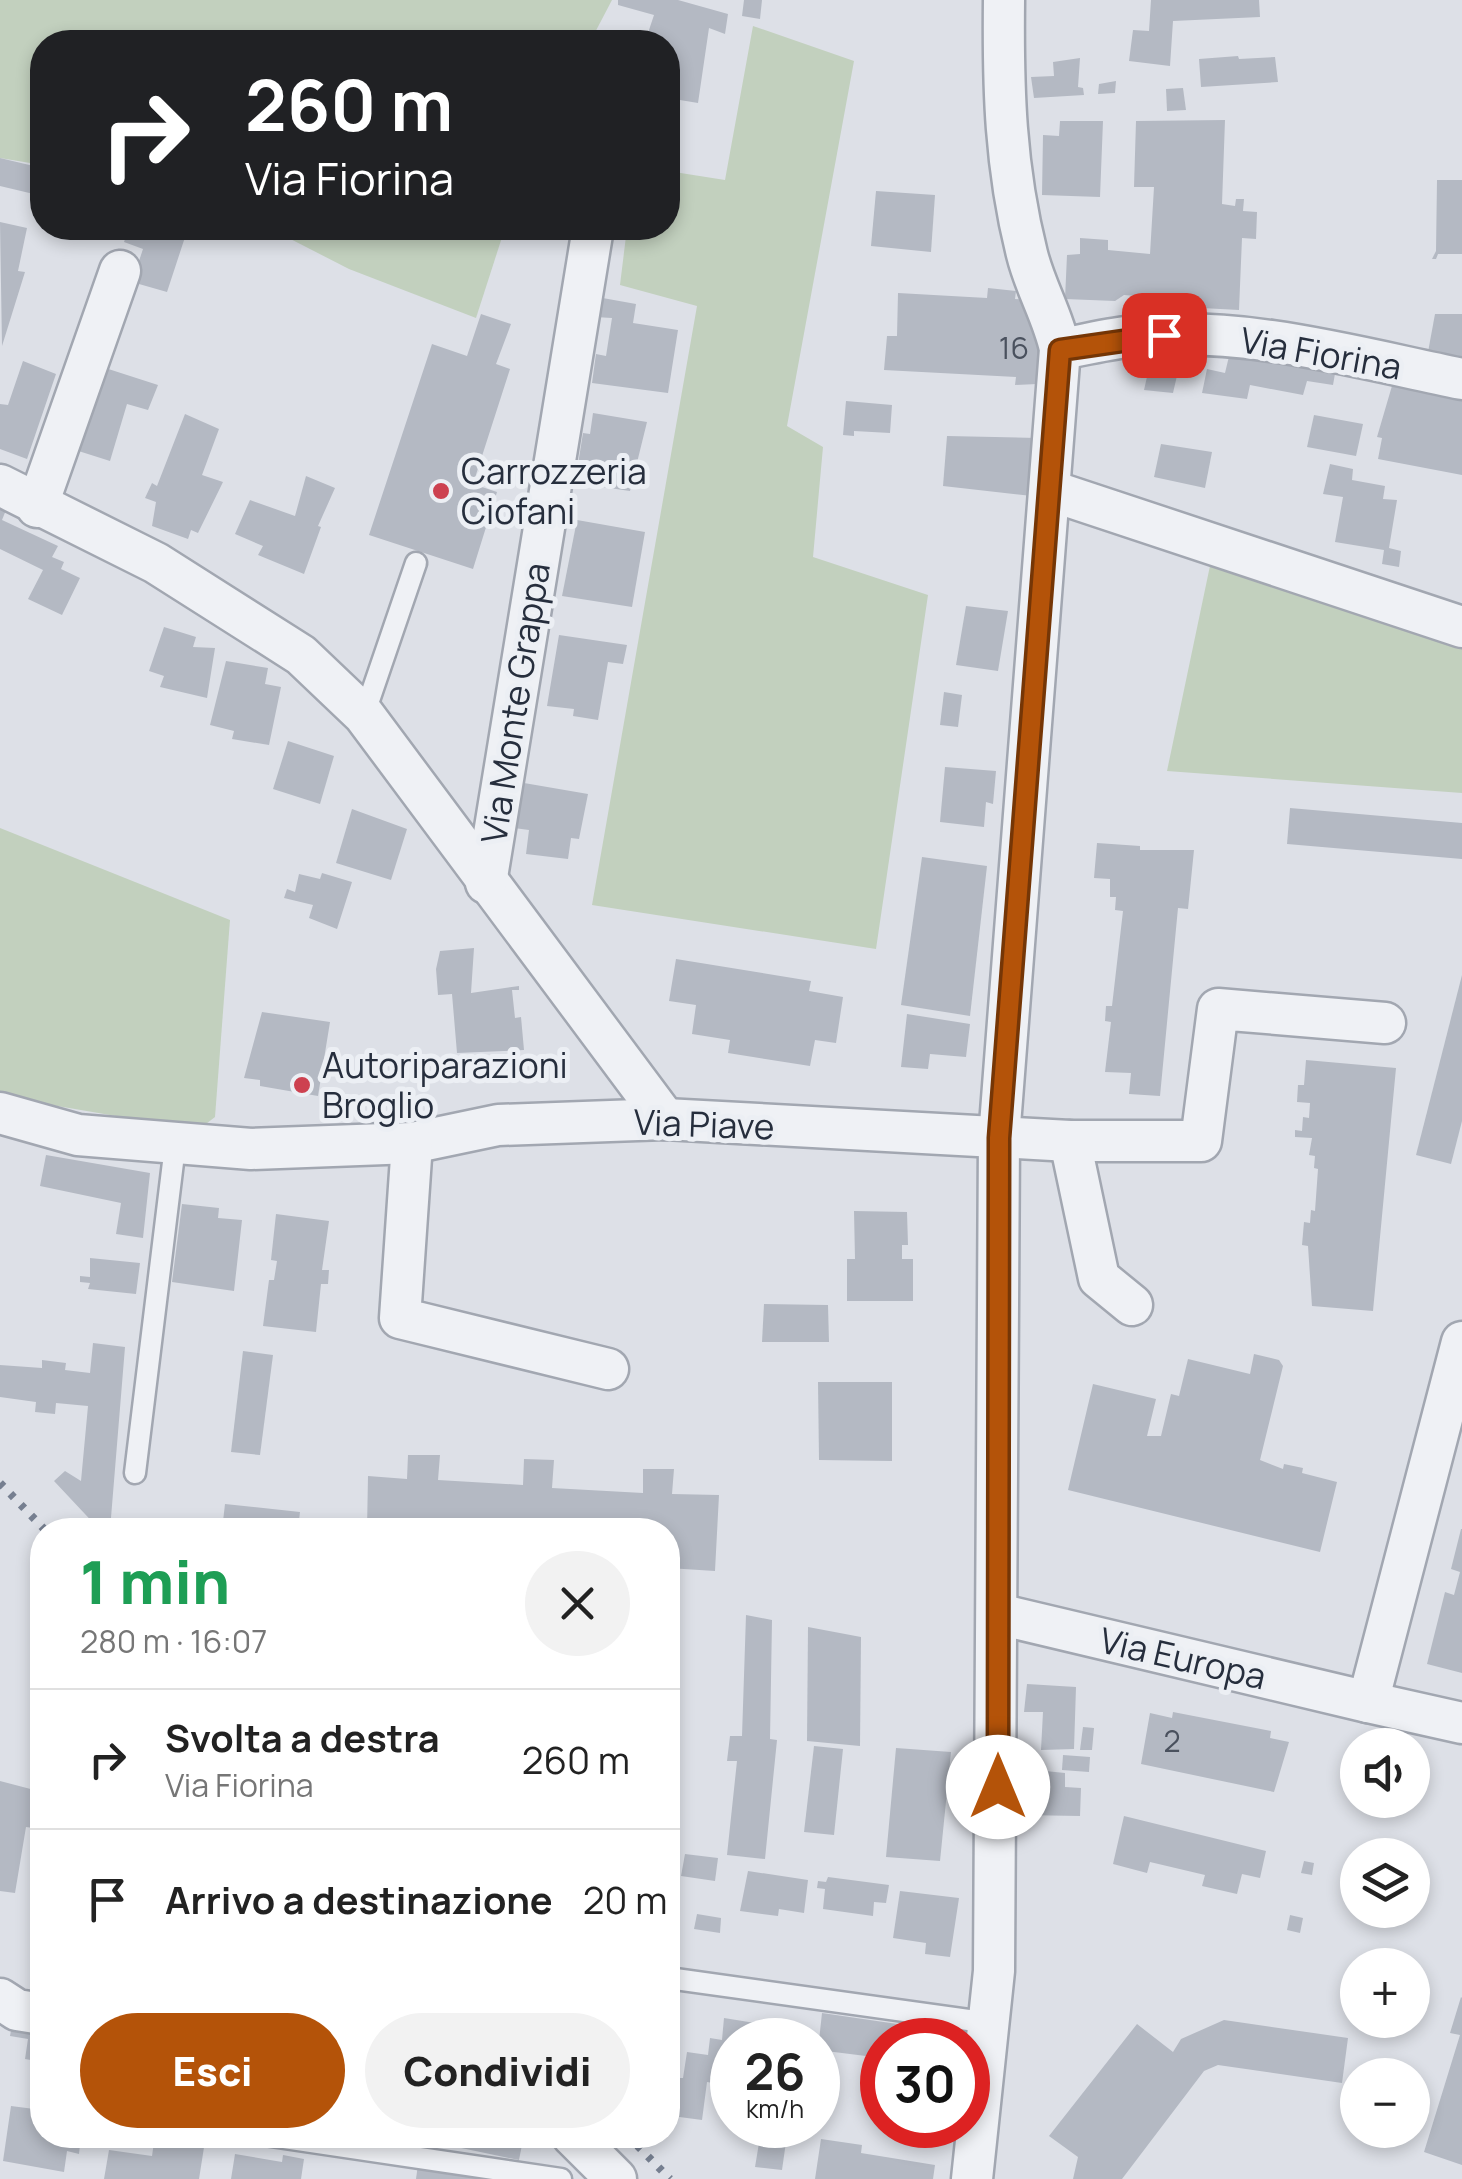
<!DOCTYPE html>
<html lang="it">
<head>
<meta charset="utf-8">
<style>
	:root { --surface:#fff; --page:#f2f2f2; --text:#222; --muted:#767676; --line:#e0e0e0; --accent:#b45309 }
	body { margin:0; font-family:Manrope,sans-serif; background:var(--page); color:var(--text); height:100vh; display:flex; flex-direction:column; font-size:38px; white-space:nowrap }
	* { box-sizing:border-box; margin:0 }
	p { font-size:32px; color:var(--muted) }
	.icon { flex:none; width:55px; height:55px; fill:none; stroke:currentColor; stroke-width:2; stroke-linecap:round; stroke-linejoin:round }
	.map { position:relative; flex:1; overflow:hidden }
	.drawer { position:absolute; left:30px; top:1518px; width:650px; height:630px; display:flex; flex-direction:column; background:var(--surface); border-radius:40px; box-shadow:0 5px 15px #0003 }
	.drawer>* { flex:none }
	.banner { position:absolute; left:30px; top:30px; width:650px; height:210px; border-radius:40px; box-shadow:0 5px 15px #0003; background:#202124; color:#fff; overflow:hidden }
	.fabs { position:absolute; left:1340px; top:1728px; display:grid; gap:20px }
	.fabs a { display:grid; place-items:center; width:90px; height:90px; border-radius:50%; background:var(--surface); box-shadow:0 5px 15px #0003; font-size:50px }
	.speed { position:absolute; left:710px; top:2018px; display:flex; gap:20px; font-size:50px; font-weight:700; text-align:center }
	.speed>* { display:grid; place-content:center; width:130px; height:130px; border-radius:50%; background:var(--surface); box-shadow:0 5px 15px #0003; line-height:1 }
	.speed small { font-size:25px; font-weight:400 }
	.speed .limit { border:15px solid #d22; background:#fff; color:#111 }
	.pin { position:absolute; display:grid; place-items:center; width:85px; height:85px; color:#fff; margin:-42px; border-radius:20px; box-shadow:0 5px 15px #0006 }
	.me { position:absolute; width:110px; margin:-55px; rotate:0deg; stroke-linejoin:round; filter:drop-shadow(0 0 8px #0008) }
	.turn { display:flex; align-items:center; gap:35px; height:210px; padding:0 50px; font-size:45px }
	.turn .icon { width:130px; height:130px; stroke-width:2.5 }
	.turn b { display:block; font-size:70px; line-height:85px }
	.round { display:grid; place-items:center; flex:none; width:105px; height:105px; border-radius:52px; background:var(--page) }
	.headline { display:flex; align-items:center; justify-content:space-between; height:170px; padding:0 50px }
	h1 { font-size:60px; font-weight:800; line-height:75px; color:#1e9e55 }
	.action { display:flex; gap:20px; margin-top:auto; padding:20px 50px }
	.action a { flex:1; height:115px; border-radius:60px; background:var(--accent); color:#fff; font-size:40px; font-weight:800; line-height:115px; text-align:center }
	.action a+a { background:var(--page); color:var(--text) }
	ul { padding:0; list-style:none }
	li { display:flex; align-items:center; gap:30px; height:140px; padding:0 50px; border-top:2px solid var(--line) }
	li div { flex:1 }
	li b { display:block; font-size:38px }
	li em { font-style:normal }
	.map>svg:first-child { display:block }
	.green { fill:#c2d0be }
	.building { fill:#b4b9c3 }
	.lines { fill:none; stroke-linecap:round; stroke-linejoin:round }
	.lane-casing { stroke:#a2a7b1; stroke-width:25 }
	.street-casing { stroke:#a2a7b1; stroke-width:45 }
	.lane { stroke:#eff1f5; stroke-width:20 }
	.street { stroke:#eff1f5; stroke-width:40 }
	.rail { stroke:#767f90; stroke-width:8; stroke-dasharray:5 10; stroke-linecap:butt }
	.route-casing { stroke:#753606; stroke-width:25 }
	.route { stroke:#b45309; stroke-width:18 }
	.poi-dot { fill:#cd4150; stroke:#eceff4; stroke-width:4 }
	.labels { text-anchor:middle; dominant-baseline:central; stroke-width:10; stroke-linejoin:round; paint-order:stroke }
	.number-label { font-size:30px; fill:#4a515e }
	.street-label { font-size:35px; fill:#262e3d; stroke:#eceff4 }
	.poi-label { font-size:35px; fill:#262e3d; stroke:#eceff4; text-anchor:start }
</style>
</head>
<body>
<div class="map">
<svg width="1462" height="2179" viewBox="0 0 1462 2179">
	<rect width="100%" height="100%" fill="#dde0e7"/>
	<g class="green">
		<path d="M0,0H612L590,42H42V165L0,158Z"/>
		<path d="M753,26L854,61L787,426L823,447L813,557L928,595L876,949L592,905L697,306L620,285L627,228H668V171L725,180Z"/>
		<path d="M269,228H505L476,318L349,269Z"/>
		<path d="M1211,561L1462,645V793L1167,771Z"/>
		<path d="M0,828L230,920L215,1117L198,1130L28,1101L0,1091Z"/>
	</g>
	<g class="building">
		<path d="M618,0H678L728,14L725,34L709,28L698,103L668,98V42H645L654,15L618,5Z"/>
		<path d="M744,0H762L760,19L742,16Z"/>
		<path d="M1151,0H1259L1260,17L1173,21L1170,66L1129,61L1133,30L1149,31Z"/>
		<path d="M1238,56L1239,59L1275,57L1278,82L1201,87L1199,59Z"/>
		<path d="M1080,58L1078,87L1083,88L1084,95L1034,98L1031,77L1054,76L1053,62Z"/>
		<path d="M1116,81L1115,93L1098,94L1099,84Z"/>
		<path d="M1183,88L1186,110L1167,111L1166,89Z"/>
		<path d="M1225,120L1222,204L1235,206L1236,199H1244L1243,211L1257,212L1256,239L1242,238L1239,310L1146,305L1147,297L1124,295L1115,301L1065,299L1067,255L1080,254V238L1108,240V250L1150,254L1154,187H1134L1136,121Z"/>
		<path d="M1060,121H1103L1100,197L1042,195L1043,135L1059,136Z"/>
		<path d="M0,158L42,168V196L0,186Z"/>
		<path d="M1437,180H1462V254H1438L1436,259H1432L1436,251Z"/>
		<path d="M876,191L935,195L931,252L871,246Z"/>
		<path d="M0,222L27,228L18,271L25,272L2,346Z"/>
		<path d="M129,228H188L167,292L132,282L143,249L124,242Z"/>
		<path d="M988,288L1016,291L1015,299L1027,300L1040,344L1037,384L1015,385L1016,377L884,370L887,336H897L898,293L987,298Z"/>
		<path d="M597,297L636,304L633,323L678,330L668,393L592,383L596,354L606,356L612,318L595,317Z"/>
		<path d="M481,314L511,324L496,364L510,369L473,484L497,492L473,569L369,535L432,344L467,356Z"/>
		<path d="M1435,314H1462V359L1428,352Z"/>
		<path d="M1231,348L1336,368L1333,385L1307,381L1303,395L1250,385L1247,399L1202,393L1207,369L1225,373Z"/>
		<path d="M1182,354L1173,393L1144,390L1152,355Z"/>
		<path d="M23,361L56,374L27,459L0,449V404L8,405Z"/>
		<path d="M96,365L158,385L148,410L127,404L110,461L69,448Z"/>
		<path d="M1394,379L1462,393V475L1378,459L1382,438L1377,437Z"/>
		<path d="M846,401L892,405L890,433L854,431V436L843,435Z"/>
		<path d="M593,413L647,422L630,491L575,483L583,433L590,434Z"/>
		<path d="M185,414L219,429L202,475L223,482L198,533L191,530L188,539L152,526L156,502L145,498L152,483L157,486Z"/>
		<path d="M1314,415L1363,424L1356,456L1307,447Z"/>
		<path d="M947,436L1037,438L1032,496L943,486Z"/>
		<path d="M1161,444L1212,452L1205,488L1154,477Z"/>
		<path d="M1330,464L1353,469L1352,480L1385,486L1383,499L1397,500L1389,548L1401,551L1399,567L1382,564L1384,550L1335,542L1343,497L1323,494Z"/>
		<path d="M306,476L335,488L318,526L321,527L304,574L258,555L263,546L235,534L250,500L295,516Z"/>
		<path d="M0,496L10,500L2,520L58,546L52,557L64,562L61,569L80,578L62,615L28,599L43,570L0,549Z"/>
		<path d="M577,520L645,532L632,607L562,596Z"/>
		<path d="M966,606L1008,611L998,671L956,665Z"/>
		<path d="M164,627L196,637L193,647L215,648L207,698L160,687L164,676L149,671Z"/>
		<path d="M559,635L627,645L623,664L608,662L598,720L573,716L574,709L547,706Z"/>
		<path d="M226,661L268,668L265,684L281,687L269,745L232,739L234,731L210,725Z"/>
		<path d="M944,692L962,695L958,727L940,725Z"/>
		<path d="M288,741L334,756L320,804L273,789Z"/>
		<path d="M945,767L996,771L993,804L986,802L984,827L940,822Z"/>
		<path d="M524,783L588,794L579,839L571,838L568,859L526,854L529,830L514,828Z"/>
		<path d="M1290,808L1462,823V859L1287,844Z"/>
		<path d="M352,809L407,829L391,880L336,863Z"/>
		<path d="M1097,843L1140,846V850H1194L1188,909L1178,908L1160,1096L1129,1094L1131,1073L1105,1072L1111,1022L1105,1021L1106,1006H1112L1123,911L1115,910L1116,897H1110V879L1094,878Z"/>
		<path d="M922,857L987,866L970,1016L901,1005Z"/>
		<path d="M322,873L352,882L337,929L309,918L313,905L284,898L287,889L295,892L299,874L320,879Z"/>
		<path d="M474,948L471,993L519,986V990H512L515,1018L521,1017L524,1050L457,1053L452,994L438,995L436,969L440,951Z"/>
		<path d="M676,959L811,981L809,991L843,997L836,1043L815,1040L810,1066L728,1053L730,1040L692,1034L696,1005L669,1001Z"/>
		<path d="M1462,975V1121L1451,1164L1416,1155Z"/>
		<path d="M262,1012L330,1022L318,1096L260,1086V1080L244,1078Z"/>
		<path d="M907,1014L970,1024L966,1057L930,1054L928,1069L901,1067Z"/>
		<path d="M1306,1060L1396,1068L1373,1311L1312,1306L1308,1246L1302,1245L1304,1222L1310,1223L1311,1210L1315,1211L1318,1169L1314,1168L1315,1156L1309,1155L1312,1138L1295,1137V1130L1302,1131L1303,1117L1309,1118L1310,1103L1297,1102L1298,1085H1304Z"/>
		<path d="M46,1155L150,1173L143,1238L116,1234L121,1203L40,1186Z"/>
		<path d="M182,1204L219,1208L218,1218L242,1220L234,1291L172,1282Z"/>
		<path d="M854,1211L907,1212L908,1245H902V1259H913V1301H847V1259H855Z"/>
		<path d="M276,1214L329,1221L322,1270H329L328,1284H321L316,1332L263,1326L269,1280H274L277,1261L271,1260Z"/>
		<path d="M90,1258L140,1263L136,1294L88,1289L90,1283L80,1282V1276L90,1277Z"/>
		<path d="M764,1304L828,1305L829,1342H762Z"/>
		<path d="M93,1343L125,1347L110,1530H100L54,1481L65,1471L81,1481L88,1406L56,1403L55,1414L35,1412L36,1402L0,1397V1365L42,1368V1360L66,1363L65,1370L90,1373Z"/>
		<path d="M243,1351L273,1355L260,1455L231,1452Z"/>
		<path d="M1254,1354L1279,1360L1283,1366L1260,1460L1283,1469L1284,1464L1303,1468L1302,1473L1337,1482L1320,1552L1068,1490L1093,1384L1156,1399L1147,1436H1161L1171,1394L1179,1396L1188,1359L1250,1374Z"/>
		<path d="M818,1382H892V1461L819,1460Z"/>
		<path d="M408,1455H440L438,1480L523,1485L524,1459L554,1460L552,1488L643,1493V1469H674L672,1494L719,1495L715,1571L668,1568V1530H367L368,1476L407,1479Z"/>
		<path d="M225,1504L300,1512L298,1530H222Z"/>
		<path d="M1461,1529H1462V1673L1427,1664L1445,1592L1454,1595L1460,1572L1451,1569Z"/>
		<path d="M746,1615L772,1620L770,1739L777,1740L765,1859L727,1855L737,1761H727L730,1736H742Z"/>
		<path d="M808,1627L861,1637L860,1746L807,1741Z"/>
		<path d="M1027,1684L1076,1687L1074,1749L1041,1750L1043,1712H1024Z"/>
		<path d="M1173,1712L1271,1731L1270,1738L1289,1742L1274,1792L1141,1764L1150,1713L1172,1718Z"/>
		<path d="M1083,1727L1094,1728L1092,1750H1080Z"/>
		<path d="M814,1746L843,1749L834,1835L804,1832Z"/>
		<path d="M896,1748L951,1752L940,1861L886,1857Z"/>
		<path d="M1063,1755L1090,1757L1089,1772L1062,1770Z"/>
		<path d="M1025,1769L1065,1773V1787L1081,1788L1080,1816L1023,1815Z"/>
		<path d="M0,1781L42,1792L41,1829L26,1827L15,1893L0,1891Z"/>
		<path d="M1124,1816L1266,1851L1260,1878L1242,1874L1237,1894L1202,1886L1205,1875L1150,1862L1147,1873L1113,1864Z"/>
		<path d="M685,1854L718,1858L715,1881L681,1876Z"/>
		<path d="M1304,1861L1314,1863L1312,1875L1301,1873Z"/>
		<path d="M748,1871L808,1880L804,1913L779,1909L778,1916L740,1911Z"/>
		<path d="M828,1877L889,1885L886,1903L874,1902L873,1916L823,1909L825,1889L817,1888L818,1881L826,1882Z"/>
		<path d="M900,1891L959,1898L950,1957L925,1954L926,1943L893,1938Z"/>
		<path d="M697,1914L721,1918L720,1933L694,1929Z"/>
		<path d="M1290,1915L1303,1918L1300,1933L1287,1930Z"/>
		<path d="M1461,1997L1462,1998V2165L1424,2152L1460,2035L1450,2033Z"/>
		<path d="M822,2013L911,2026L910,2036L920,2040H882V2058L818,2050Z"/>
		<path d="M14,2014L42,2019V2062L25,2059L28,2039L10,2036Z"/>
		<path d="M724,2018L755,2023L753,2040H732V2058L728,2060L732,2061V2106L722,2104L724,2085L707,2082L702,2120L672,2116L677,2078H683L687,2052L708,2055L710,2038L722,2040Z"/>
		<path d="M1224,2020L1348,2038L1342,2083L1218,2065L1204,2071L1122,2179H1073L1078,2157L1049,2136L1137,2024L1173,2052L1181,2039Z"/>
		<path d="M11,2106L42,2110V2135H81L79,2154L67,2151L64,2172L3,2161Z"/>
		<path d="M155,2135L205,2141L199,2179H104L109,2150L152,2156Z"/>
		<path d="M449,2135H524L519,2160L447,2145Z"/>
		<path d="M760,2137L786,2142L782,2170L755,2167Z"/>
		<path d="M821,2139L862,2145L861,2153L935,2165L933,2179H815Z"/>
		<path d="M235,2154L282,2162L283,2155L304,2159L301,2179H231Z"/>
		<path d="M418,2164L489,2177V2179H416Z"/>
	</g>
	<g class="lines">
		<g class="lane-casing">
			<g id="lane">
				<path d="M364,715L416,563"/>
				<path d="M135,1473L175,1146"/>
				<path d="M668,1978L990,2023"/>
				<path d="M264,2135L561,2179"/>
			</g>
		</g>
		<g class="street-casing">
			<g id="street">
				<path d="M1060,349C1085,345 1110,338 1136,336C1246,326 1355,357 1462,379"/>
				<path d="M0,485L156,563L301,655L364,715L665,1119"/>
				<path d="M1052,491L1462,627"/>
				<path d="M37,507L120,271"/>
				<path d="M486,883L593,228"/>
				<path d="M0,1113L78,1135L251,1149L412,1143L498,1125L665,1119L1070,1141H1201L1218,1009L1385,1023"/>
				<path d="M1070,1141L1099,1278L1132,1305"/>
				<path d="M412,1143L400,1318L608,1369"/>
				<path d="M998,1614L1368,1702L1462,1342"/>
				<path d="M1368,1702L1462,1723"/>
				<path d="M0,1999L17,2010L42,2014"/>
				<path d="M572,2135L616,2179"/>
				<path d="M972,2179L994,1971L999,1138L1060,349C1053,316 1035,287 1027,254C1005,167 1003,89 1004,0"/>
			</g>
		</g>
		<use href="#lane" class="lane"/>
		<use href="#street" class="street"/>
		<g class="rail">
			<path d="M0,1483L45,1530"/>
			<path d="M627,2135L670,2179"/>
		</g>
	</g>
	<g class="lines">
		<g class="route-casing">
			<path id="route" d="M998,1787L999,1138L1060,350L1164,335"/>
		</g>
		<use href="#route" class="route"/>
	</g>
	<g class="poi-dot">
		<circle cx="441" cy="491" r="10"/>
		<circle cx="302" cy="1085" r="10"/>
	</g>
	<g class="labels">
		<g class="number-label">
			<text x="1014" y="347">16</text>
			<text x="1172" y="1740">2</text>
		</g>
		<g class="street-label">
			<text transform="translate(1321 353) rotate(10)">Via Fiorina</text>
			<text transform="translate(515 703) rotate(-81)">Via Monte Grappa</text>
			<text transform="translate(704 1124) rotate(2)">Via Piave</text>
			<text transform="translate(1183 1658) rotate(13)">Via Europa</text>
		</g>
		<g class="poi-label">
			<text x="461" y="471">Carrozzeria<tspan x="461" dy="40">Ciofani</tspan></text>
			<text x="322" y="1065">Autoriparazioni<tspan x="322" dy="40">Broglio</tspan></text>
		</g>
	</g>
</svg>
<div class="fabs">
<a><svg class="icon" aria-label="sound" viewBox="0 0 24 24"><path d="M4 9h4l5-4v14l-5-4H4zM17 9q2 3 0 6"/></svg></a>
<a><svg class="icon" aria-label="layers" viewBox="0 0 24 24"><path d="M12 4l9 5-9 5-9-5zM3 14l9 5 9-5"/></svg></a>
<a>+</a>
<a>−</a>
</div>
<div class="speed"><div>26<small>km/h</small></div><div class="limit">30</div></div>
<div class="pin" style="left:1164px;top:335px;background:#d93025"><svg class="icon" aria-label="arrive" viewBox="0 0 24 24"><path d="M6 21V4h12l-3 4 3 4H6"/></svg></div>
<svg class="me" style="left:998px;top:1787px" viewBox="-20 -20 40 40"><circle r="19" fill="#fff"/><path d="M0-13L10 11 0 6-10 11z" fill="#b45309"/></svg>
<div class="banner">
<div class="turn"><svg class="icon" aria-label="right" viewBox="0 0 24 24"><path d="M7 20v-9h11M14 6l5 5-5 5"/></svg><div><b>260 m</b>Via Fiorina</div></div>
</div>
<section class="drawer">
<div class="headline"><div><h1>1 min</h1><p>280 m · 16:07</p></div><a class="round"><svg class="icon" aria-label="close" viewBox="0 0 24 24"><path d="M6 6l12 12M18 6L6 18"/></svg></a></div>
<ul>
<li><svg class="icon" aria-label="right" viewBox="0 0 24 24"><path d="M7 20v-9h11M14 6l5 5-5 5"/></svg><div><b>Svolta a destra</b><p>Via Fiorina</p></div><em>260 m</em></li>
<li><svg class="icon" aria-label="arrive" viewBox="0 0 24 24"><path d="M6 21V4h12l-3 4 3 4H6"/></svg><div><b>Arrivo a destinazione</b></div><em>20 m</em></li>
</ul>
<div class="action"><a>Esci</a><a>Condividi</a></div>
</section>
</div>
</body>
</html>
